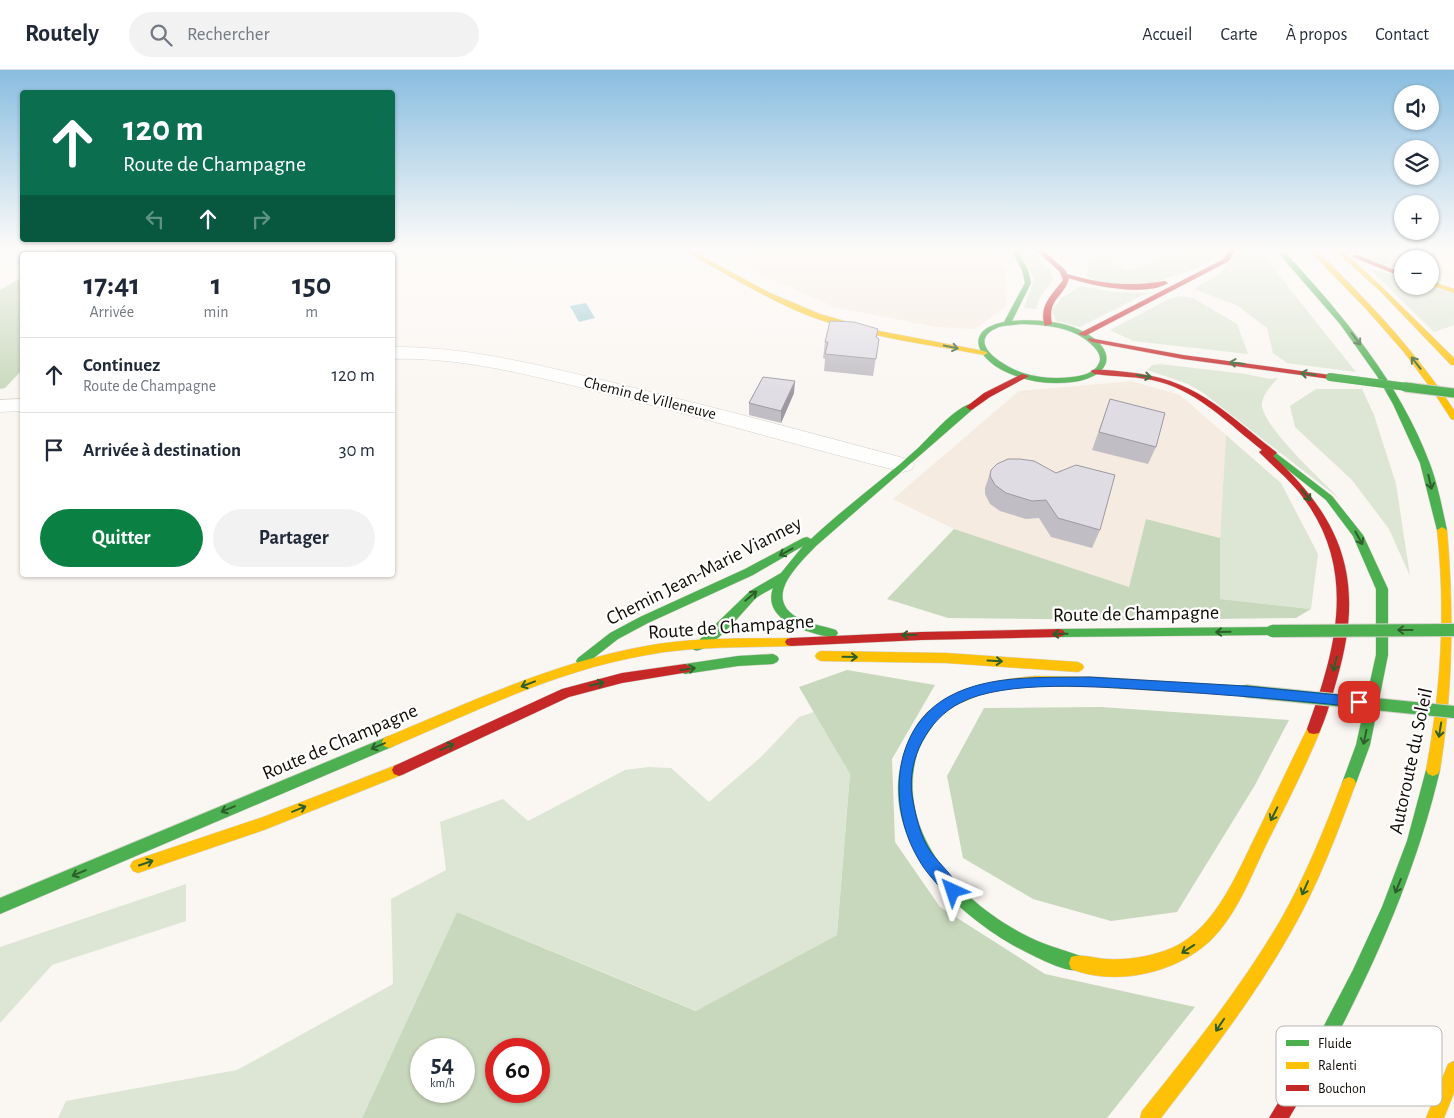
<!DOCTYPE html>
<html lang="fr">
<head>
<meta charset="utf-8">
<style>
	:root { --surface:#fff; --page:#f2f2f3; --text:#1f2937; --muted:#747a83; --line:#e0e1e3; --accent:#0b8043 }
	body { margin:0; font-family:"Alegreya Sans",sans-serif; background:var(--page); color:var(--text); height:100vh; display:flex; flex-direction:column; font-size:19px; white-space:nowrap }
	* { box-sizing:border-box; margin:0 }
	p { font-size:16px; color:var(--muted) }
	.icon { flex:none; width:28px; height:28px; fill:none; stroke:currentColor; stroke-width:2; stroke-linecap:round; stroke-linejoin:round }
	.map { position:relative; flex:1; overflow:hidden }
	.side { position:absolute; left:20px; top:182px; width:375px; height:325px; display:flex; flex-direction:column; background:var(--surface); border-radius:5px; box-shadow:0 1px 4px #0004 }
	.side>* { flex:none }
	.guide { position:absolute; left:20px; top:20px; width:375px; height:152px; border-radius:5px; box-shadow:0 1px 4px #0004; background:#0b6e4f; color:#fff; overflow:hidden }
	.buttons { position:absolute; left:1394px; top:15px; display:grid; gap:10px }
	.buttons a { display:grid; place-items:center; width:45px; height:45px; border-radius:50%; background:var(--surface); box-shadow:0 1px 4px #0004; font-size:25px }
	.speed { position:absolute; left:410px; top:968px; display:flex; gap:10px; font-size:25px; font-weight:700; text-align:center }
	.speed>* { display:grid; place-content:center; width:65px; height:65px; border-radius:50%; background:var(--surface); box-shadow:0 1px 4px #0004; line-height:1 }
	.speed small { font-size:12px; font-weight:400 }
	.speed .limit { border:8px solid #d22; background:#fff; color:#111 }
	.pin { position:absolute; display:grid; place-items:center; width:42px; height:42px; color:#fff; margin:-21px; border-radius:10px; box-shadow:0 2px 8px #0006 }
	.me { position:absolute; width:55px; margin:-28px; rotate:318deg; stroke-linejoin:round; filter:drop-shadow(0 0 4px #0008) }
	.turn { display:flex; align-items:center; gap:18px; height:105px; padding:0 20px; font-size:22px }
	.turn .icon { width:65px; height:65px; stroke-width:2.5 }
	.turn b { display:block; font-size:35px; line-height:42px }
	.lanes { display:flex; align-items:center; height:48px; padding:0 20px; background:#0003; justify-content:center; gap:25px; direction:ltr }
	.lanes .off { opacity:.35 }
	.eta { display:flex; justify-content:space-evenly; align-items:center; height:85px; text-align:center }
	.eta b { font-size:30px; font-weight:600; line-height:35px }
	.action { display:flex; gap:10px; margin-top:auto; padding:10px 20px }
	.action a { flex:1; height:58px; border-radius:30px; background:var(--accent); color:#fff; font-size:20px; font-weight:600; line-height:58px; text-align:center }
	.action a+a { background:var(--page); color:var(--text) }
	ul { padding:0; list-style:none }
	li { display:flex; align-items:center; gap:15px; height:75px; padding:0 20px; border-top:1px solid var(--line) }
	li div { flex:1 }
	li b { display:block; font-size:19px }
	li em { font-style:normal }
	header { display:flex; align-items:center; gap:30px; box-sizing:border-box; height:70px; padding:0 25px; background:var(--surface); border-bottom:1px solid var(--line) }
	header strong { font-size:24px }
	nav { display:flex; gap:28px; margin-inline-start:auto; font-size:18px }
	.search { width:350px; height:45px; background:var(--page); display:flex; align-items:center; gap:12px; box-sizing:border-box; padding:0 18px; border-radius:28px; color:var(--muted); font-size:19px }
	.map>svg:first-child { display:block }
	.commercial { fill:#f5ebe0 }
	.built { fill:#fcf0e2 }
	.green { fill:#dde6d4 }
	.forest { fill:#c8d8bc; fill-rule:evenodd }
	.water { fill:#9ccad5 }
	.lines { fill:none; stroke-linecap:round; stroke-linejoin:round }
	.street-casing { stroke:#d5d0ca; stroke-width:1 }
	.fast-casing { stroke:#d5d0ca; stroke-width:1 }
	.slow-casing { stroke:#d5d0ca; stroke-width:1 }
	.jam-casing { stroke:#d5d0ca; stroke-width:1 }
	.street { fill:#fefefd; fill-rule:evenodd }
	.fast { fill:#4caf50; fill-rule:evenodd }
	.slow { fill:#ffc107; fill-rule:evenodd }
	.jam { fill:#c62828; fill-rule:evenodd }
	.fast-bridge-far2-casing { stroke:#d5d0ca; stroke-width:8; stroke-linecap:butt }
	.fast-bridge-far1-casing { stroke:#d5d0ca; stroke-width:11; stroke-linecap:butt }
	.fast-bridge-casing { stroke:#d5d0ca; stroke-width:14; stroke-linecap:butt }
	.fast-bridge-far2 { stroke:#4caf50; stroke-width:8 }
	.fast-bridge-far1 { stroke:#4caf50; stroke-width:9 }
	.fast-bridge { stroke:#4caf50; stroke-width:12 }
	.wall { fill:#c0bdc4 }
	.shaded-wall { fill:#9c9aa0 }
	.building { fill:#dfdce4; stroke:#9c9aa0 }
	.oneway { stroke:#2e5e2a }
	.route { fill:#1a73e8; stroke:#114b97 }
	.labels { text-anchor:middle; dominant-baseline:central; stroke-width:4.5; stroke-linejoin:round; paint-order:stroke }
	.far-street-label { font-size:16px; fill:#110c05; stroke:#fff }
	.street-label { font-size:20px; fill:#110c05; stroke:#fff }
	.key { fill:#fff; stroke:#b8b6b4; stroke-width:1 }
	.key-label { font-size:14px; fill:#110c05 }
</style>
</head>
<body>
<header>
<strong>Routely</strong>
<div class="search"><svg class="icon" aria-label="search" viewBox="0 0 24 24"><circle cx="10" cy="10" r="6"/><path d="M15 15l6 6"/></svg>Rechercher</div>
<nav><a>Accueil</a><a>Carte</a><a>À propos</a><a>Contact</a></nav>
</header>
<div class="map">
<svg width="1454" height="1048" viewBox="0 0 1454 1048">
	<rect width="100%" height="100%" fill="#faf6f2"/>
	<g class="commercial">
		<path d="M707,179H996L1005,197L1006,236L975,259L936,257L834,237Z"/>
		<path d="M1131,311L1180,325L1226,365L1220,468L1146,449L1129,517L954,459L893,429L1019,321Z"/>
	</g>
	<path class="built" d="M1388,179H1454V215L1430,207V189H1402V198L1396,196L1384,185Z"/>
	<g class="green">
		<path d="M1194,179H1221L1219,185L1198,198L1149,214H1105L1086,206L1089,195L1102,187L1128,201Z"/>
		<path d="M1242,179H1258L1356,302L1287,293L1273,283L1267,258L1238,236L1194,219L1220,203Z"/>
		<path d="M1352,179H1376L1396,196L1402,198V202L1380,193Z"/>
		<path d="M1032,182L1050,200L1053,210L1039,229L1036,239L1024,238L1034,209L1022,185Z"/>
		<path d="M1373,199L1402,208V216H1429L1454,224V255L1434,262L1373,202Z"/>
		<path d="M1081,216L1113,222L1147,223L1080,257L1056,251L1052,240L1062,228Z"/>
		<path d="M1180,226L1193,228L1237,254L1248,284L1133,271L1110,260L1169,229Z"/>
		<path d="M1160,294L1246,304L1270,309L1278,308C1271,316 1264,322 1262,333C1259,354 1325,413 1341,430L1202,322L1188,314L1147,300L1152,295Z"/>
		<path d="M1316,319H1362L1374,345L1396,414L1410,506L1389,459L1352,410L1295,357L1290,336Z"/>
		<path d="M1226,365L1281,413L1318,484L1311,539L1219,529L1220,468Z"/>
		<path d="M814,642L850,704L837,865L697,941L457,842L362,1048H58L66,1031L237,1000L393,914L391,829L446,800L440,752L503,729L528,751L625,700L648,697L671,698L709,732L762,686L799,647Z"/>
		<path d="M186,814V851L52,895L0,953V877Z"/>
	</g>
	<g class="forest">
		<path d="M52,179H204L200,185H49Z"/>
		<path d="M22,207V300L5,318L0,319V220Z"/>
		<path d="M1146,449L1220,468V529L1311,539L1296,548L1125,550L948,548L887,529L954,459L1129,517Z"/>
		<path d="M847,600L935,615L892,689L895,772L940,837L1045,904L1195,937L1107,1048H362L457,842L696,941L837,865L850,704L799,617ZM421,979H464V1021H421ZM496,979H539V1021H496Z"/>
		<path d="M1101,637L1289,650L1255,715L1177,842L1111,851L1033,829L963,788L947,706L984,638Z"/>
	</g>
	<path class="water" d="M586,233L595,248L579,252L570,236Z"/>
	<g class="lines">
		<g class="street-casing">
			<g id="street">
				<path d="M375,179H391L387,185H371Z"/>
				<path d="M392,277C464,276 533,294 602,310C706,335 808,362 911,390L914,395L911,400L903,402C799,376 695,345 591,320C525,304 460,287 392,289Z"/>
				<path d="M22,329V341L0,342V330Z"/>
			</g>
		</g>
		<g class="fast-casing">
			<g id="fast">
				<path d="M1011,179H1017L1028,200L1031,213L1012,251C1036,249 1065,251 1086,263C1120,283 1109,307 1073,312C1051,315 1027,312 1006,302C977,289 963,260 1004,252L1025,213L1022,200ZM1022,254C1047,255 1075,257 1093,276C1098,281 1102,287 1099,293C1095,303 1082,306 1072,307C1056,309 1039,308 1023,303C1005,297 962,272 999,257C1006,255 1015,255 1022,254Z"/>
				<path d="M1275,179H1282C1341,243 1399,311 1430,394C1438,415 1442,438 1447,460L1446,462H1438L1437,460L1420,393L1393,334L1377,306L1340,254Z"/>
				<path d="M970,334L974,337L973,339L816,476C796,497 760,530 802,550C813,555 825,556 836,560L838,563L836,566C829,568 820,565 813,563C791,557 764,544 773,518C768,521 761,524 756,528C745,539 709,585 694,580L692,577L750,521L781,503L803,476L753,505L648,553L618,569L586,594H578L576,591L578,588L610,563L640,547L745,499L803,468L807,467L811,469C845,437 883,410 917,379C931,366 952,340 970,334Z"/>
				<path d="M1272,380L1332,426L1363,465L1388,519V585L1370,675L1356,713L1354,717L1349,719L1344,717L1342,713L1356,675L1376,585V519L1353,466L1326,430L1269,385L1267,383Z"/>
				<path d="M1272,557L1276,558L1278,561L1276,564L1272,565L1059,567L1055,566L1053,563L1055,560L1059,559Z"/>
				<path d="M773,584L777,586L779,589L777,592L773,594L738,596L685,604L681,602L679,599L681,596L685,594L738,586Z"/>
				<path d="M931,642L936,643L938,647C931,660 922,669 917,684C894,763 963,835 1029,867C1047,876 1065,880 1083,887L1085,893L1083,899C1070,904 1049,893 1036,887C960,852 869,768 907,675C912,664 919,646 931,642Z"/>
				<path d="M389,666L394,668L396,672L394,676L0,844V828Z"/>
				<path d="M1433,694L1438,696L1440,700C1417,798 1378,888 1331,977L1325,980L1319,977L1316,971L1353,900L1382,837L1407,771L1426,700L1428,696Z"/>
			</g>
		</g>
		<g class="slow-casing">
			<g id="slow">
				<path d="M688,179L770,223L820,244L879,261L984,281L988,283L984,285C927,274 867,267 812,247C768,230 727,204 686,182V180Z"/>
				<path d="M1308,179H1315C1366,229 1415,280 1454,340V350L1451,349L1435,324L1403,281L1367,240Z"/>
				<path d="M1334,179H1341L1384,219L1454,288V295H1451L1380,221Z"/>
				<path d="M1430,211L1454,219V223L1430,215Z"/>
				<path d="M1442,457L1447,460C1454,541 1453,620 1440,700L1438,704L1433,706L1428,704L1426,700C1441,620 1446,541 1437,460Z"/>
				<path d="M791,568L795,569L797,572L795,575L791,576C743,578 694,576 647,585C558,600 476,641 394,676L389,678L384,676L382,672L384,668C470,632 555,592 646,576C694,567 743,569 791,568Z"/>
				<path d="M821,581L946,583L1078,592L1082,594L1084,597L1082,600L1078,602L946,593L821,591L817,589L815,586L817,583Z"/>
				<path d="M1035,606L1096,607L1245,616L1249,617L1251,621L1249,625L1245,626L1096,617L1035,616L1005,619L979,625L956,635L931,652L926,651L924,647L926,643C933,638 941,631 948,627C975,613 1005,609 1035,606Z"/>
				<path d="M1314,654L1319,655L1321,659C1305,698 1286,735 1267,773C1251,806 1237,845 1210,871C1176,903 1116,917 1071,899L1069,893L1071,887C1082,883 1097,889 1108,889C1127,890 1146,887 1164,881C1213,865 1235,807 1256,765C1274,728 1291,691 1309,655Z"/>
				<path d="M399,694L404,696L406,700L404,704L264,760L138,803L133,801L130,796L133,791L138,789L263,747Z"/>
				<path d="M1349,707L1354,709L1356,713C1337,764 1318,815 1291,862C1254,928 1207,988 1161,1048H1140L1142,1041C1191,980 1240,919 1280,851C1305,807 1324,760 1342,713L1344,709Z"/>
				<path d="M1454,991V1023L1444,1048H1426L1448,994Z"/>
			</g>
		</g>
		<g class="jam-casing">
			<g id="jam">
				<path d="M1035,179H1042L1065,200L1067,204C1100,214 1131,217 1165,211L1168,213C1147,227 1092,216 1069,208C1064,228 1047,228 1052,254L1045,256C1038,236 1052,225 1063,210L1060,202Z"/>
				<path d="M1230,179H1236L1229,191L1085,266L1078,264L1224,189Z"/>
				<path d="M1353,185H1357L1402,203V207L1353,187Z"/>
				<path d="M1089,268L1183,285L1330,305L1334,307L1330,309L1183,289L1092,272L1088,270Z"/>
				<path d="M1092,300C1103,299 1116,301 1126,302C1195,308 1224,342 1275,381L1277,383L1273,386C1345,452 1365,513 1337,609C1332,626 1327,646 1319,663L1314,664L1309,663L1307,659C1337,577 1359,496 1298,421C1287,408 1273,396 1261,384L1259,382L1262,380C1230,355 1200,323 1160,312C1139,306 1116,307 1095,304L1091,302Z"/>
				<path d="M1022,304L1029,306L990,327L973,339L970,340L966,337L984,323Z"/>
				<path d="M1059,559L1063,560L1065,563L1063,566L1059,567L921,570L791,576L787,575L785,572L787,569L791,568L921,562Z"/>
				<path d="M685,594L689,596L691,599L689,602L622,613L569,627L404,704L399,706L394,704L392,700L394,696L562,619L622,603Z"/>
				<path d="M1325,962L1331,965L1334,971L1331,977L1289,1048H1269L1319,965Z"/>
			</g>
		</g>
		<use href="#street" class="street"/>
		<use href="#fast" class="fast"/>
		<use href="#slow" class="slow"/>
		<use href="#jam" class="jam"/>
		<g class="fast-bridge-far2-casing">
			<path id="fast-bridge-far2" d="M1330,307L1415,318"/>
		</g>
		<g class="fast-bridge-far1-casing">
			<path id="fast-bridge-far1" d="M1405,317L1454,323"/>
		</g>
		<g class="fast-bridge-casing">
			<g id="fast-bridge">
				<path d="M1272,561L1454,560"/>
				<path d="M1245,621L1454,642"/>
			</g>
		</g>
		<use href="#fast-bridge-far2" class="fast-bridge-far2"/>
		<use href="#fast-bridge-far1" class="fast-bridge-far1"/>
		<use href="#fast-bridge" class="fast-bridge"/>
	</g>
	<g class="wall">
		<path d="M878,259L877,267L879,269L873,306L824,301L825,289L823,288L825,272Z"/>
		<path d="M794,323L781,353L749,345V333Z"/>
		<path d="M1110,329L1156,377L1148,394L1092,380Z"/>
		<path d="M991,400L1100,460L1092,478L1051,467L1039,448L1026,449L1000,441L990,434L985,424V418Z"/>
	</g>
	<path class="shaded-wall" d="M795,311L794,323L781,353V341Z"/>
	<g class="building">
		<path d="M830,251L854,252L878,259L876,267L879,269L876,289L825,284L828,272H825Z"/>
		<path d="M763,307L795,311L781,341L749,333Z"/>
		<path d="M1110,329L1165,343L1156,377L1099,362Z"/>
		<path d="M1008,389H1020L1034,391L1056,403L1076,395L1115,405L1100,460L1058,448L1046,430L1032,431L1006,423L995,415L990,406L991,400L997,394Z"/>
	</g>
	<defs><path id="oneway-shaft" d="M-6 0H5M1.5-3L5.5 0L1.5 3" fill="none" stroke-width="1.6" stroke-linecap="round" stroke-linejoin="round" transform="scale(1.25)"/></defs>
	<g class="oneway">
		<use href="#oneway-shaft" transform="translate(1356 269) rotate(53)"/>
		<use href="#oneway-shaft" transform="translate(951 277) rotate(12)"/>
		<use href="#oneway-shaft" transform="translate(1237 293) rotate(-173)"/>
		<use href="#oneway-shaft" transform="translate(1416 293) rotate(-128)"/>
		<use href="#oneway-shaft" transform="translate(1308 304) rotate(-172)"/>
		<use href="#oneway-shaft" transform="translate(1144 306) rotate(8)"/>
		<use href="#oneway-shaft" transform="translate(1430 412) rotate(77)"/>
		<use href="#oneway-shaft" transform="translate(1306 425) rotate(51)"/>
		<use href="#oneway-shaft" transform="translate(1359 468) rotate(61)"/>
		<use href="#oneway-shaft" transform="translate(786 482) rotate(151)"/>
		<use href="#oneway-shaft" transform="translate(751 526) rotate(-40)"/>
		<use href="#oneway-shaft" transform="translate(1405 560) rotate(180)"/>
		<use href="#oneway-shaft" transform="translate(1223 562) rotate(179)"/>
		<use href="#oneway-shaft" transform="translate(1060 564) rotate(179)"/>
		<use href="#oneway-shaft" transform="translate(909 565) rotate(179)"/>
		<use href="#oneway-shaft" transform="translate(850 587) rotate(1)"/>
		<use href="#oneway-shaft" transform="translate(995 591) rotate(3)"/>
		<use href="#oneway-shaft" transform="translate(1335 594) rotate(104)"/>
		<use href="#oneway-shaft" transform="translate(688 599) rotate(-8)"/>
		<use href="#oneway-shaft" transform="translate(528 614) rotate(159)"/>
		<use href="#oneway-shaft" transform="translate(597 614) rotate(-14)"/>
		<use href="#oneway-shaft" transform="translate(1440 660) rotate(99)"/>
		<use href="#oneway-shaft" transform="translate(1365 667) rotate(102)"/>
		<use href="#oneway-shaft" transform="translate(378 676) rotate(157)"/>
		<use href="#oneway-shaft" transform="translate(447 677) rotate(-25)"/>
		<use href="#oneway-shaft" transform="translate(228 739) rotate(157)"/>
		<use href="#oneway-shaft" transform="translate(299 739) rotate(-22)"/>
		<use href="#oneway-shaft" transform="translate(1274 744) rotate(117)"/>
		<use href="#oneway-shaft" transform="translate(146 793) rotate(-19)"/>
		<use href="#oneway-shaft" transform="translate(79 803) rotate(157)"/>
		<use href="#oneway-shaft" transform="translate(1398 816) rotate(112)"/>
		<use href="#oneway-shaft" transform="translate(1305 818) rotate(114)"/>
		<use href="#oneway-shaft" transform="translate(1188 879) rotate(147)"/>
		<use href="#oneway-shaft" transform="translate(1220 955) rotate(124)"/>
	</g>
	<linearGradient id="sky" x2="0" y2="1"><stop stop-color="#89bde0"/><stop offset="0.55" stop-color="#fdfbf9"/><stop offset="1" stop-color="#fdfbf9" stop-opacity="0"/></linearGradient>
	<rect width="1454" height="326" fill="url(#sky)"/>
	<path class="route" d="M1089,607L1245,616L1359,627L1363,629L1365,632L1363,636L1359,637C1290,630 1221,624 1151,620C1100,617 1005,609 960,633C928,649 907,689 912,725C915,743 920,767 931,782C940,795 954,806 961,821L958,826L953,828L947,826C938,814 926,803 919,790C887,737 891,657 950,626C991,604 1044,608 1089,607Z"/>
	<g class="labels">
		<g class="far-street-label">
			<text transform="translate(650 328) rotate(14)">Chemin de Villeneuve</text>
		</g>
		<g class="street-label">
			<text transform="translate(704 501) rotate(-27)">Chemin Jean-Marie Vianney</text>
			<text transform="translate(1136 544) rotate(-1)">Route de Champagne</text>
			<text transform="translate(731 557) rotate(-4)">Route de Champagne</text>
			<text transform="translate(340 672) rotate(-23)">Route de Champagne</text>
			<text transform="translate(1411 691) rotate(-78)">Autoroute du Soleil</text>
		</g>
	</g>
	<rect x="1276" y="956" width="166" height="80" rx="8" class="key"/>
	<rect x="1286" y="970" width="23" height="6" fill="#4caf50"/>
	<rect x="1286" y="992" width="23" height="7" fill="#ffc107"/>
	<rect x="1286" y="1015" width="23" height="6" fill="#c62828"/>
	<g class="key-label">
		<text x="1318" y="978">Fluide</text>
		<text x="1318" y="1000">Ralenti</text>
		<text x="1318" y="1023">Bouchon</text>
	</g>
</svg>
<div class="buttons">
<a><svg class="icon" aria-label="sound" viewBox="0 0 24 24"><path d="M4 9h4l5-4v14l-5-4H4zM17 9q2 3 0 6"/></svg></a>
<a><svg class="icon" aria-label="layers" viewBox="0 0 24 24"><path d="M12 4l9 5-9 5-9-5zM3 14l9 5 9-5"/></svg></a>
<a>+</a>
<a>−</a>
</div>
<div class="speed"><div>54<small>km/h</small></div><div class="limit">60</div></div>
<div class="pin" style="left:1359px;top:632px;background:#d93025"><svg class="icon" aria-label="arrive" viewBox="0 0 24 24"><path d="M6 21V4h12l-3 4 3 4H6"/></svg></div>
<svg class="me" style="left:953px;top:821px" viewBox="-20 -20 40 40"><path d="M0-17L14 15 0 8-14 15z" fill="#1a73e8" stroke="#fff" stroke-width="4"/></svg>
<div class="guide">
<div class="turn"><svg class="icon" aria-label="ahead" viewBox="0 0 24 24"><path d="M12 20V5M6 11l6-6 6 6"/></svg><div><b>120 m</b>Route de Champagne</div></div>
<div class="lanes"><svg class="icon off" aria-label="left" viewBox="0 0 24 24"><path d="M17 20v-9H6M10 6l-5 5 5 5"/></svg><svg class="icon" aria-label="ahead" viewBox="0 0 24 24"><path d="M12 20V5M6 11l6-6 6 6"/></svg><svg class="icon off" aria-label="right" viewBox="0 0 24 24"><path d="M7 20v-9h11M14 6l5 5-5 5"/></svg></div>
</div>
<section class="side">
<div class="eta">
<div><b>17:41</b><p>Arrivée</p></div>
<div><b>1</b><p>min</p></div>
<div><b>150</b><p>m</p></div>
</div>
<ul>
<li><svg class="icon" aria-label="ahead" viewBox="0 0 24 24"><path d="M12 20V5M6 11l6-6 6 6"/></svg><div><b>Continuez</b><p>Route de Champagne</p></div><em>120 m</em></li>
<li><svg class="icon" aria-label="arrive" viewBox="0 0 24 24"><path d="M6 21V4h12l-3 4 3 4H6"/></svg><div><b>Arrivée à destination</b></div><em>30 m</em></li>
</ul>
<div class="action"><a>Quitter</a><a>Partager</a></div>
</section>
</div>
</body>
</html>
